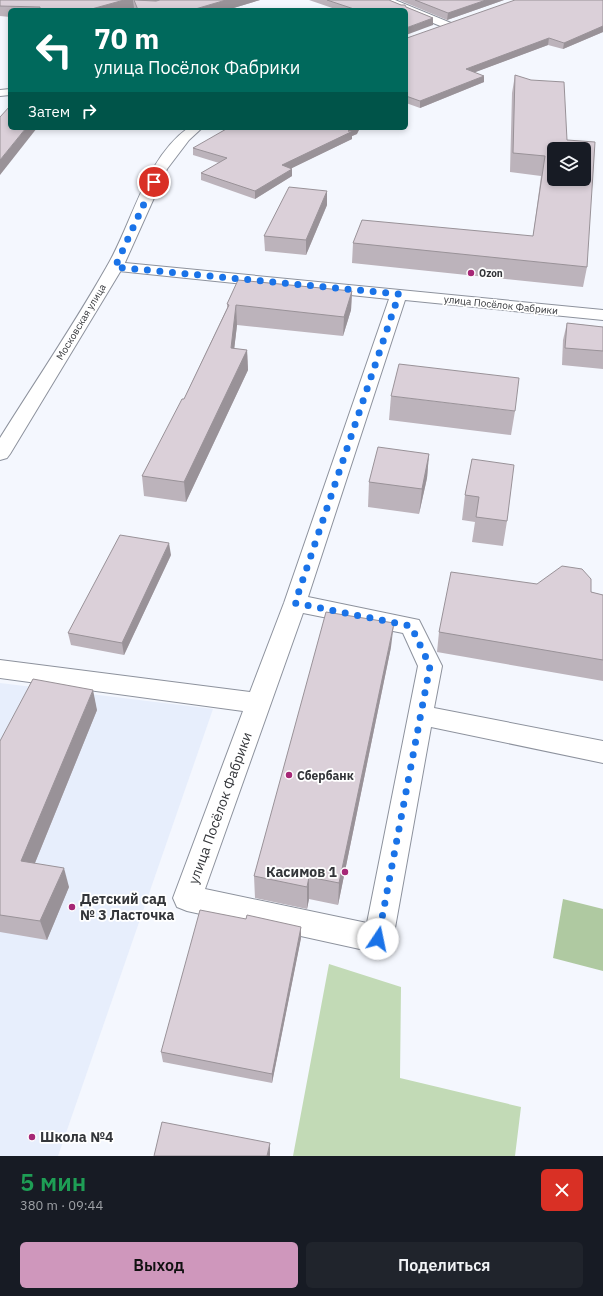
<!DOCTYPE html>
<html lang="ru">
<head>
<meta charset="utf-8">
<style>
	:root { --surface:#171b24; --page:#20242c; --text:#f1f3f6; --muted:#9ea1a6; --accent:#cf97bc }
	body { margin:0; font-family:"IBM Plex Sans",sans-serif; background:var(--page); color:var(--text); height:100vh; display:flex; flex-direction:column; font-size:15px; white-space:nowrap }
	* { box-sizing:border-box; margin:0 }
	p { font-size:13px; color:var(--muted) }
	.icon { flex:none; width:22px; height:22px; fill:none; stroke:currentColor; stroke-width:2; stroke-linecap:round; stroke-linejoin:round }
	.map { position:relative; height:1156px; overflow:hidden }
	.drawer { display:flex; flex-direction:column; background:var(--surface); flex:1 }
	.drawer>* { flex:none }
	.hud { position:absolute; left:8px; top:8px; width:400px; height:122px; border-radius:6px; box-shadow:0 2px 6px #0003; background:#00695c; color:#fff; overflow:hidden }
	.fabs { position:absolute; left:547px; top:142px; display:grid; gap:8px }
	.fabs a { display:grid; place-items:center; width:44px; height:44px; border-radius:6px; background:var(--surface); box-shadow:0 2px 6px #0003; font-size:20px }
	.pin { position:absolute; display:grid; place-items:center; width:34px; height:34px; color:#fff; margin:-17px; border:2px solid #fff; border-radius:50%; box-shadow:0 1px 4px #0007 }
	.me { position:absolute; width:44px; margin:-22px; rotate:11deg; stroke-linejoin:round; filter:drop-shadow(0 0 3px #0008) }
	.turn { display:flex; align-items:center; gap:14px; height:84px; padding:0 20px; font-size:18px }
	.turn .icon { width:52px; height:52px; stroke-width:2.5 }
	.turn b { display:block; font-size:28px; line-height:34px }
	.then { display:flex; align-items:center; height:38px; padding:0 20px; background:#0003; gap:8px; font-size:15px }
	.round { display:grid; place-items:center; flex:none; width:42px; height:42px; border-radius:6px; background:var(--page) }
	.overview { display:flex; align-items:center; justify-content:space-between; height:68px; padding:0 20px }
	h1 { font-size:24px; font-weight:600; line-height:30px; color:#1e9e55 }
	.action { display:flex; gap:8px; margin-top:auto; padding:8px 20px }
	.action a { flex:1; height:46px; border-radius:6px; background:var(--accent); color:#111; font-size:16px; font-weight:600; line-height:46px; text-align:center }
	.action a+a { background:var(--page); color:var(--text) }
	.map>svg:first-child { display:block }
	.built { fill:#e7eefc }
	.green { fill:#c2dab6 }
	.forest { fill:#afc9a1 }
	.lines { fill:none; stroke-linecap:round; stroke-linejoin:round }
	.lane-casing { stroke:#8d929d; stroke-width:2 }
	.street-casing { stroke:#8d929d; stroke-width:2 }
	.secondary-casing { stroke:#8d929d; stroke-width:2 }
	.lane { fill:#fff; fill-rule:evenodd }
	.street { fill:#fff; fill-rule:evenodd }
	.secondary { fill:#fff; fill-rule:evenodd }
	.wall { fill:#bcb3bb }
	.shaded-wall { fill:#999298 }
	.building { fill:#dbd0d9; stroke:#999298; fill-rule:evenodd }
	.route { stroke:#1a73e8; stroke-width:7; stroke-dasharray:0 12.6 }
	.poi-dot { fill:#a62776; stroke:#fff; stroke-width:1.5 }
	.labels { text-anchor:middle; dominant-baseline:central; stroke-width:3.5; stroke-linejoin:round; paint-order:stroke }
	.far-poi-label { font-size:10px; font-weight:bold; fill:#34363a; stroke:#fff; text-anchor:start }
	.far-street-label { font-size:10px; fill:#34363a; stroke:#fff }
	.poi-label { font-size:12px; font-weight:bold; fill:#34363a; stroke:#fff; text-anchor:start }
	.near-street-label { font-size:14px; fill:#34363a; stroke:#fff }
	.near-poi-label { font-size:14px; font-weight:bold; fill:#34363a; stroke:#fff; text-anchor:start }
</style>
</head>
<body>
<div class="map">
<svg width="603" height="1156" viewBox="0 0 603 1156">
	<rect width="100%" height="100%" fill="#f4f7fe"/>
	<path class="built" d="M0,683L213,709L58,1156H0Z"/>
	<path class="green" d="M329,964L401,987L400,1078L521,1107L515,1156H293Z"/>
	<path class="forest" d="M563,899L603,909V971L553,958Z"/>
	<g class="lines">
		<g class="lane-casing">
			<path id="lane" d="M10,89V95L0,96V90Z"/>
		</g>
		<g class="street-casing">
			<path id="street" d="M115,262L603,310V320L405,300L308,597L419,620L442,666L434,708L603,741V763L431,727L393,939L388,949L378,953L187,911L177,907L173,898L243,711L0,678V660L250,692L284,603L389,299L109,270L107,267L109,264ZM303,613L403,633L418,666L367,923L205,889Z"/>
		</g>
		<g class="secondary-casing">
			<g id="secondary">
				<path d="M381,0H395L451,23L452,25L447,28L443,27L406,12V10H401L382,2Z"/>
				<path d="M188,128H202L189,140L167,169L123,267L10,454L7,458L0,460V438C35,382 73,326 106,268C133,223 144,160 188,128Z"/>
			</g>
		</g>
		<use href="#lane" class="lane"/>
		<use href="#street" class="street"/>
		<use href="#secondary" class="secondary"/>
	</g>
	<g class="wall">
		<path d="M0,0H260L227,10H135L134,8L125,10H10V17L0,16Z"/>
		<path d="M309,0H389L433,18V25L406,10H338Z"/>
		<path d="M399,0H504L447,20Z"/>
		<path d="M603,0V32L563,49L548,45L475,72L484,82L420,108L406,103V37L407,38Z"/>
		<path d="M515,75L567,140L587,267L583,287L352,263L353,243L533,236L541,176L510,172L512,93Z"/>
		<path d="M357,134L352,136V139L291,168L292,169V176L255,199L201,180V173L219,163L193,155V148Z"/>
		<path d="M327,191V205L306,255L265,251L264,236Z"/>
		<path d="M352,291L351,310L343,336L237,325L234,349L247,350L248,370L186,502L144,496L142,476L184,399L227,308V304Z"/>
		<path d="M567,323L603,327V369L562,365L563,340Z"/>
		<path d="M391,396L515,411L511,435L389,420Z"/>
		<path d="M429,454L427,478L419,514L368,507L369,482Z"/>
		<path d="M472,459L507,521L503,546L472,542L475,522L462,520L465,495Z"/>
		<path d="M171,555L124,655L71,645L68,633Z"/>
		<path d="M591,592L603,595V681L437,652L439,632Z"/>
		<path d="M391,647L338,905L309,899L307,909L255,898L254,876Z"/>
		<path d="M97,710L35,863L69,887L47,940L0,932V741Z"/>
		<path d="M301,927V938L272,1083L163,1062L161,1052Z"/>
	</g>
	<g class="shaded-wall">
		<path d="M124,0H133L134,8L125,10H88Z"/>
		<path d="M138,0H162L141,7Z"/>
		<path d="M226,0H260L227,10H192Z"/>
		<path d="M486,0H504L447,20L448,13Z"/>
		<path d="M433,18V25L406,35V28Z"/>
		<path d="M603,26V32L563,49L564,43Z"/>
		<path d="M549,38L548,45L465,76L466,69Z"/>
		<path d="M484,76V82L420,108V101Z"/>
		<path d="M26,128H37L0,175V160Z"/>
		<path d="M355,128H360L357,134L352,136V139L282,173V165L348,131Z"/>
		<path d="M292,169V176L255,199V191Z"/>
		<path d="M327,191V205L306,255V240Z"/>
		<path d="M352,291L351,310L343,336L344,317Z"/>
		<path d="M236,305L237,325L232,368L231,348Z"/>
		<path d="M247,350L248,370L186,502L184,482Z"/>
		<path d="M429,454L427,478L419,514L422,489Z"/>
		<path d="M169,543L171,555L124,655L122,643Z"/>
		<path d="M394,623L391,647L338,905L339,883Z"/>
		<path d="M93,690L97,710L28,880L21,861Z"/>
		<path d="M64,868L69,887L47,940L40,921Z"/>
		<path d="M309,877V899L307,909V887Z"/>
		<path d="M301,927V938L272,1083V1074Z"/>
		<path d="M270,1143V1156H267Z"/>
	</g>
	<g class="building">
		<path d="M0,0H124L88,10H40V7L0,6Z"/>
		<path d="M134,0L156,1L160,0H226L192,10H138Z"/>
		<path d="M327,0H389L401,5H405L406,7L433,18L406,28V10H357Z"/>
		<path d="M415,0H486L448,13Z"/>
		<path d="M515,0H603V26L564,43L549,38L466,69L484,76L420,101L406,96V37L407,38Z"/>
		<path d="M515,75L531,80L564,82L567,140L595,142L587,267L353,243L362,220L533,236L545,156L513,153ZM554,149H584V179H554Z"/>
		<path d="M10,106V128H26L0,160V117Z"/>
		<path d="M228,128H355L348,131H353L282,165L292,169L255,191L201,173L227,158L193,148Z"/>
		<path d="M289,187L327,191L306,240L264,236Z"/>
		<path d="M238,280L352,291L344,317L236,305L231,348L247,350L184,482L142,476L182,399H184L229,305L227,304Z"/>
		<path d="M567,323L603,327V351L565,348Z"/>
		<path d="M399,364L519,378L515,411L391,396Z"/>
		<path d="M378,447L429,454L422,489L369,482Z"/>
		<path d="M472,459L514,465L507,521L476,517L479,497L465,495Z"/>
		<path d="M120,535L169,543L122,643L68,633Z"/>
		<path d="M562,566L582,569L591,579V592L603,595V660L439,632L451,572L537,584Z"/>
		<path d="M326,612L394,623L339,883L309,877L307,887L254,876Z"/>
		<path d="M33,679L93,690L21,861L64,868L40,921L0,915V741Z"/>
		<path d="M200,910L246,919L247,915L301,927L272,1074L161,1052Z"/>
		<path d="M162,1122L270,1143L267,1156H154Z"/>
	</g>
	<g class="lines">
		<path class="route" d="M154,182L115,267L399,294L295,603L411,626L430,666L378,939"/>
	</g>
	<g class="poi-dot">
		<circle cx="471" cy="273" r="4"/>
		<circle cx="289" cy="775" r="4"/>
		<circle cx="345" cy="872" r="4"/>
		<circle cx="72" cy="907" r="4"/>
		<circle cx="32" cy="1137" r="4"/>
	</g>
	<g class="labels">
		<g class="far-poi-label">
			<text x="479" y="273">Ozon</text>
		</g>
		<g class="far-street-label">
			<text transform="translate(501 305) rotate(6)">улица Посёлок Фабрики</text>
			<text transform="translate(81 322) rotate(-59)">Московская улица</text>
		</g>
		<g class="poi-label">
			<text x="297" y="775">Сбербанк</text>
		</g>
		<g class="near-street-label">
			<text transform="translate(220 808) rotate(-70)">улица Посёлок Фабрики</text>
		</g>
		<g class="near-poi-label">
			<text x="337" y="872" text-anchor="end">Касимов 1</text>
			<text x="80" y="899">Детский сад<tspan x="80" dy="16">№ 3 Ласточка</tspan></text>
			<text x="40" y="1137">Школа №4</text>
		</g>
	</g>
</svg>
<div class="fabs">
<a><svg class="icon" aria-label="layers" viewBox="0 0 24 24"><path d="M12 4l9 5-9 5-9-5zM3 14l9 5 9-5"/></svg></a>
</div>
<div class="pin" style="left:154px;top:182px;background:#d93025"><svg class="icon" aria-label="arrive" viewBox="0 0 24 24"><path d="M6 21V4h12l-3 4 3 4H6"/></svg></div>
<svg class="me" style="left:378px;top:939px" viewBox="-20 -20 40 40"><circle r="19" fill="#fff"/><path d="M0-13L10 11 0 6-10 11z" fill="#1a73e8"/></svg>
<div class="hud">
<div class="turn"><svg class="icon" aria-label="left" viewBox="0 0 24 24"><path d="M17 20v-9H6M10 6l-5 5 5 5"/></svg><div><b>70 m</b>улица Посёлок Фабрики</div></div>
<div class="then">Затем<svg class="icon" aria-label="right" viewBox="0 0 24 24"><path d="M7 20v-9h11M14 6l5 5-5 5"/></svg></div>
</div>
</div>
<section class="drawer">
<div class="overview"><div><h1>5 мин</h1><p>380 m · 09:44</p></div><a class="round" style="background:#d93025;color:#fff"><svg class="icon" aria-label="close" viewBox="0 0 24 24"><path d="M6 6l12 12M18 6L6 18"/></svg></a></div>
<div class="action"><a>Выход</a><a>Поделиться</a></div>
</section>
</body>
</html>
